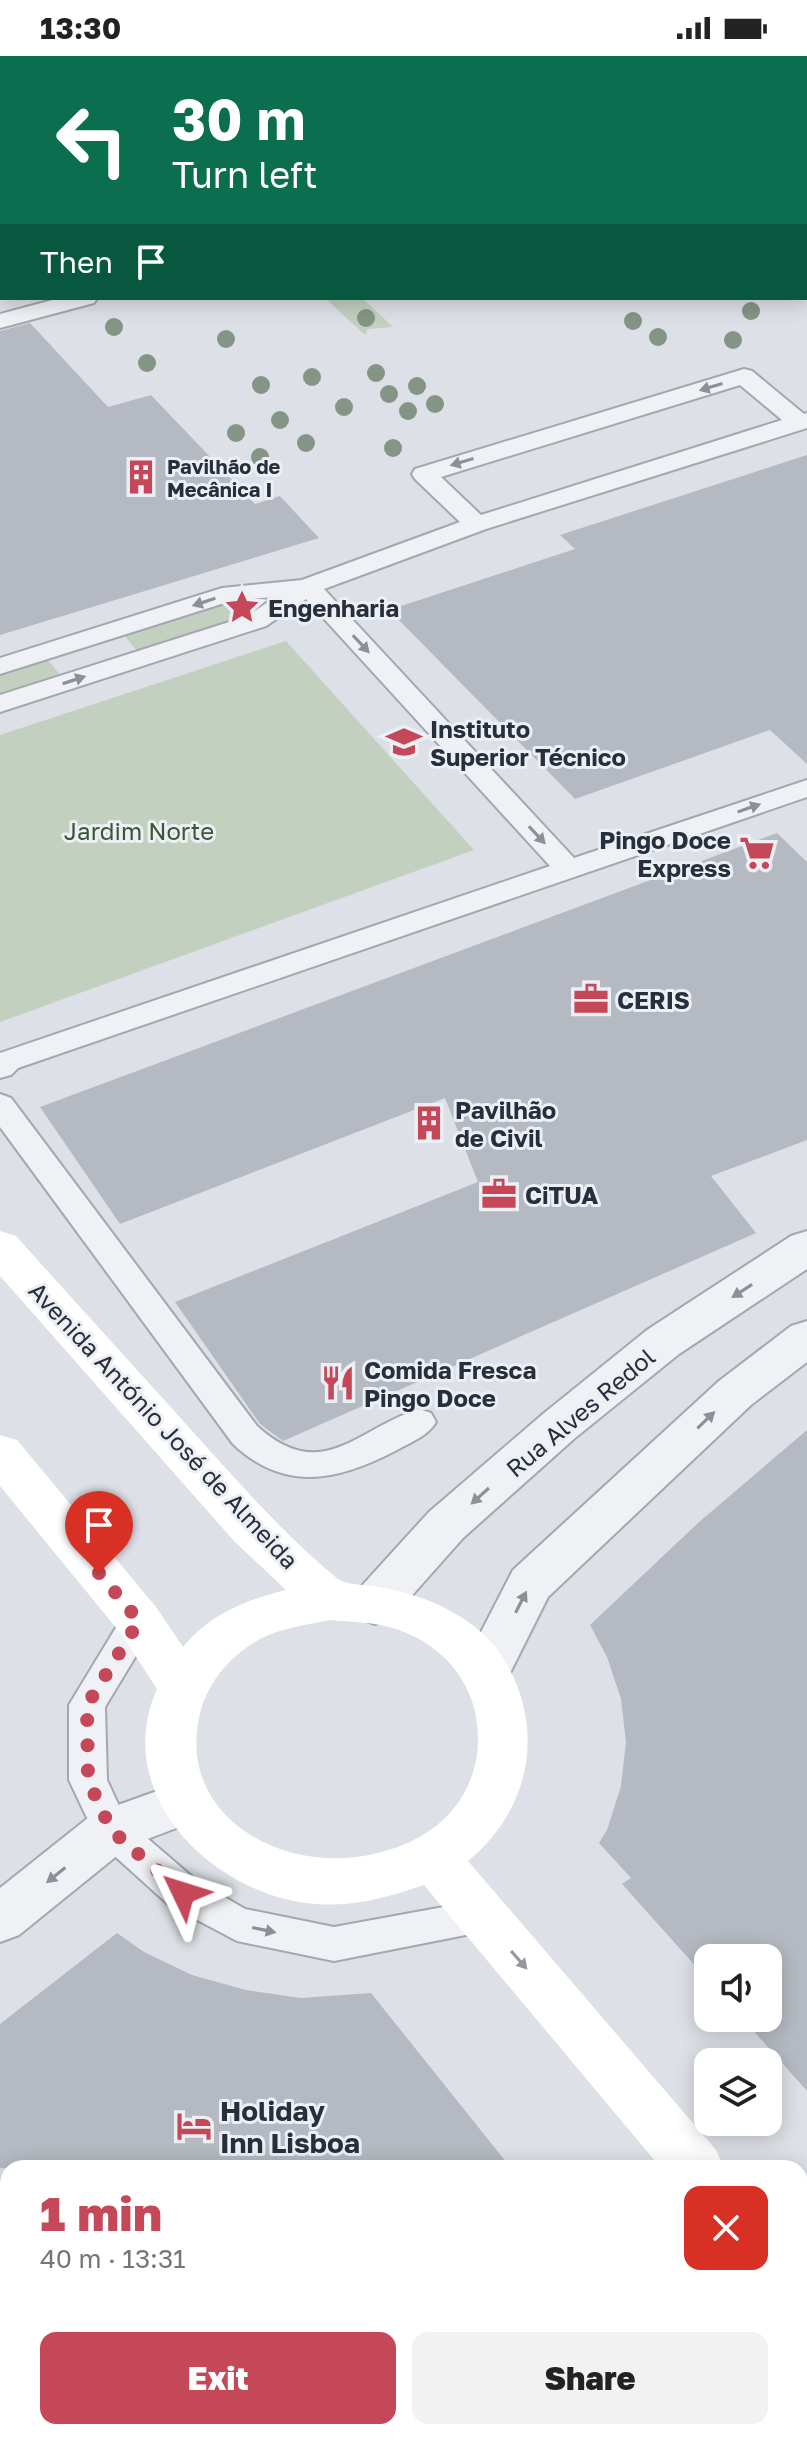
<!DOCTYPE html>
<html lang="en">
<head>
<meta charset="utf-8">
<style>
	:root { --surface:#fff; --page:#f2f2f2; --text:#222; --muted:#767676; --accent:#c54859 }
	body { margin:0; font-family:"Golos Text",sans-serif; background:var(--page); color:var(--text); height:100vh; display:flex; flex-direction:column; font-size:30px; white-space:nowrap }
	* { box-sizing:border-box; margin:0 }
	p { font-size:26px; color:var(--muted) }
	.icon { flex:none; width:44px; height:44px; fill:none; stroke:currentColor; stroke-width:2; stroke-linecap:round; stroke-linejoin:round }
	.map { position:relative; flex:1; overflow:hidden }
	.details { position:absolute; left:0px; top:2104px; width:808px; height:280px; display:flex; flex-direction:column; background:var(--surface); border-radius:24px 24px 0 0; box-shadow:0 4px 20px #0003 }
	.details>* { flex:none }
	.hud { position:absolute; left:0px; top:0px; width:808px; height:244px; box-shadow:0 4px 20px #0003; background:#0b6e4f; color:#fff; overflow:hidden }
	.buttons { position:absolute; left:694px; top:1888px; display:grid; gap:16px }
	.buttons a { display:grid; place-items:center; width:88px; height:88px; border-radius:16px; background:var(--surface); box-shadow:0 4px 20px #0003; font-size:40px }
	.pin { position:absolute; display:grid; place-items:center; width:68px; height:68px; color:#fff; margin:-82px -34px; border-radius:50% 50% 50% 0; rotate:-45deg; box-shadow:0 0 8px #0007 }
	.pin .icon { rotate:45deg }
	.me { position:absolute; width:88px; margin:-44px; rotate:311deg; stroke-linejoin:round; filter:drop-shadow(0 0 6px #0008) }
	.turn { display:flex; align-items:center; gap:28px; height:168px; padding:0 40px; font-size:36px }
	.turn .icon { width:104px; height:104px; stroke-width:2.5 }
	.turn b { display:block; font-size:56px; line-height:68px }
	.then { display:flex; align-items:center; height:76px; padding:0 40px; background:#0003; gap:16px; font-size:30px }
	.round { display:grid; place-items:center; flex:none; width:84px; height:84px; border-radius:16px; background:var(--page) }
	.head { display:flex; align-items:center; justify-content:space-between; height:136px; padding:0 40px }
	h1 { font-size:48px; font-weight:800; line-height:60px; color:var(--accent) }
	.button { display:flex; gap:16px; margin-top:auto; padding:16px 40px }
	.button a { flex:1; height:92px; border-radius:16px; background:var(--accent); color:#fff; font-size:32px; font-weight:800; line-height:92px; text-align:center }
	.button a+a { background:var(--page); color:var(--text) }
	.status { display:flex; justify-content:space-between; align-items:center; height:56px; padding:0 40px; background:var(--surface); direction:ltr }
	.status svg { height:22px; fill:currentColor }
	.map>svg:first-child { display:block }
	.green { fill:#c3cfbf }
	.building { fill:#b5bac2 }
	.lines { fill:none; stroke-linecap:round; stroke-linejoin:round }
	.lane-casing { stroke:#a3a7b0; stroke-width:4 }
	.street-casing { stroke:#a3a7b0; stroke-width:4 }
	.lane { fill:#eff1f5; fill-rule:evenodd }
	.street { fill:#eff1f5; fill-rule:evenodd }
	.secondary { fill:#fff; fill-rule:evenodd }
	.tree { fill:#849485 }
	.oneway { fill:#8c9098 }
	.oneway2 { fill:#94979e }
	.route { stroke:#c54859; stroke-width:14; stroke-dasharray:0 25.2 }
	.labels { text-anchor:middle; dominant-baseline:central; stroke-width:6; stroke-linejoin:round; paint-order:stroke }
	.far-poi-label { font-size:20px; font-weight:bold; fill:#282f3c; stroke:#eceff4; text-anchor:start }
	.poi-label { font-size:24px; font-weight:bold; fill:#282f3c; stroke:#eceff4; text-anchor:start }
	.park-label { font-size:24px; fill:#3b5636; stroke:#eceff4 }
	.street-label { font-size:24px; fill:#282f3c; stroke:#eceff4 }
	.near-poi-label { font-size:28px; font-weight:bold; fill:#282f3c; stroke:#eceff4; text-anchor:start }
</style>
</head>
<body>
<div class="status"><b>13:30</b><svg viewBox="0 0 49 12"><path d="M0 12V9h3v3zM5 12V6h3v6zM10 12V3h3v9zM15 12V0h3v12zM26 1h20v11H26zM47 4h2v5h-2z"/></svg></div>
<div class="map">
<svg width="807" height="2384" viewBox="0 0 807 2384">
	<rect width="100%" height="100%" fill="#dde0e6"/>
	<g class="green">
		<path d="M376,0H763L765,2L371,1Z"/>
		<path d="M325,242H362L393,271L368,273L365,279Z"/>
		<path d="M242,542L256,557L137,595L124,579Z"/>
		<path d="M286,585L474,794L0,966V679Z"/>
		<path d="M48,604L60,619L0,639V619Z"/>
	</g>
	<g class="building">
		<path d="M30,267L108,351L151,339L255,448L280,440L319,482L0,579V275Z"/>
		<path d="M807,399V708L770,674L575,743L389,554L575,493L560,479Z"/>
		<path d="M777,777L807,806V1084L711,1120L756,1177L283,1385L260,1368L175,1246L478,1126L445,1042L120,1168L40,1051Z"/>
		<path d="M807,1374V2035L742,1962H768V1902H708V1924L622,1828L631,1822L599,1787L607,1774L621,1730L626,1686L621,1643L607,1601L590,1569L699,1466Z"/>
		<path d="M117,1877L144,1896L192,1919L246,1934L301,1942L371,1937L511,2112H0V1968Z"/>
	</g>
	<g class="lines">
		<g class="lane-casing">
			<g id="lane">
				<rect x="806" y="39" width="1" height="12"/>
				<path d="M2,147V161L0,162V148Z"/>
				<path d="M60,242H97L94,247L0,272V258Z"/>
				<path d="M744,313L752,315L804,358L807,357V372L486,473L324,533L574,802L807,724V741L18,1012L11,1019L0,1022V997L550,810L306,543L266,570L0,656V639L248,560L275,541L234,544L0,618V602L222,532L302,524L460,466L415,423L412,418L415,413ZM740,329L782,364L481,459L441,421Z"/>
				<path d="M0,1038L11,1042L257,1370C322,1429 356,1373 419,1353L431,1357L436,1366C428,1380 411,1386 397,1394C338,1425 285,1437 233,1388L0,1071Z"/>
				<path d="M139,1551L152,1555L157,1565L105,1651L107,1724L125,1763L197,1825L245,1853L334,1871L482,1844L496,1849L501,1861L496,1873L334,1905L237,1885L169,1849L98,1785L69,1724V1649L126,1555Z"/>
			</g>
		</g>
		<g class="street-casing">
			<g id="street">
				<path d="M807,1175V1213L679,1298L575,1382L463,1482L392,1562L375,1568L358,1562L351,1548L358,1534L429,1456L543,1358L647,1274L791,1180Z"/>
				<path d="M807,1265V1306L751,1349L548,1541L504,1629L486,1635L468,1629L461,1615L513,1514L719,1325L791,1270Z"/>
				<path d="M185,1725L203,1732L211,1747L203,1762L129,1790L19,1879L0,1886V1832L93,1758Z"/>
			</g>
		</g>
		<use href="#lane" class="lane"/>
		<use href="#street" class="street"/>
		<g class="secondary">
			<path d="M0,1175L16,1180C75,1246 135,1311 194,1377C240,1428 285,1480 338,1523C348,1530 367,1528 379,1531C427,1539 480,1562 505,1605C546,1674 530,1754 468,1805L716,2094L724,2112H661L424,1829C389,1841 353,1851 316,1848C213,1840 110,1739 157,1633L122,1579L0,1430V1379L17,1384L156,1551L183,1591C210,1558 246,1544 286,1534L234,1485L0,1220ZM330,1564C352,1566 375,1566 396,1573C448,1590 480,1634 478,1687C477,1716 465,1743 444,1763C419,1786 390,1796 357,1801C273,1812 179,1756 199,1662C206,1628 229,1600 260,1583C281,1572 306,1569 330,1564Z"/>
			<path d="M800,2207L807,2210V2271L800,2268Z"/>
		</g>
	</g>
	<g class="tree">
		<circle cx="751" cy="255" r="9"/>
		<circle cx="366" cy="262" r="9"/>
		<circle cx="633" cy="265" r="9"/>
		<circle cx="114" cy="271" r="9"/>
		<circle cx="658" cy="281" r="9"/>
		<circle cx="226" cy="283" r="9"/>
		<circle cx="733" cy="284" r="9"/>
		<circle cx="147" cy="307" r="9"/>
		<circle cx="376" cy="317" r="9"/>
		<circle cx="312" cy="321" r="9"/>
		<circle cx="261" cy="329" r="9"/>
		<circle cx="417" cy="330" r="9"/>
		<circle cx="389" cy="338" r="9"/>
		<circle cx="435" cy="348" r="9"/>
		<circle cx="344" cy="351" r="9"/>
		<circle cx="408" cy="355" r="9"/>
		<circle cx="280" cy="364" r="9"/>
		<circle cx="236" cy="377" r="9"/>
		<circle cx="306" cy="387" r="9"/>
		<circle cx="393" cy="392" r="9"/>
		<circle cx="260" cy="401" r="9"/>
	</g>
	<defs><path id="oneway-solid" d="M-6-.8H1V-3.2L6.5 0L1 3.2V.8H-6Z" transform="scale(2)"/></defs>
	<g class="oneway">
		<use href="#oneway-solid" transform="translate(711 331) rotate(163)"/>
		<use href="#oneway-solid" transform="translate(462 406) rotate(163)"/>
		<use href="#oneway-solid" transform="translate(204 546) rotate(162)"/>
		<use href="#oneway-solid" transform="translate(361 588) rotate(47)"/>
		<use href="#oneway-solid" transform="translate(74 624) rotate(-18)"/>
		<use href="#oneway-solid" transform="translate(749 752) rotate(-19)"/>
		<use href="#oneway-solid" transform="translate(537 779) rotate(47)"/>
		<use href="#oneway-solid" transform="translate(742 1235) rotate(147)"/>
		<use href="#oneway-solid" transform="translate(706 1364) rotate(-44)"/>
		<use href="#oneway-solid" transform="translate(480 1440) rotate(138)"/>
		<use href="#oneway-solid" transform="translate(521 1546) rotate(-63)"/>
		<use href="#oneway-solid" transform="translate(56 1819) rotate(141)"/>
		<use href="#oneway-solid" transform="translate(264 1874) rotate(12)"/>
	</g>
	<use class="oneway2" href="#oneway-solid" transform="translate(519 1904) rotate(49)"/>
	<g class="lines">
		<path class="route" d="M99,1517L139,1565L87,1649L88,1724L111,1774L183,1837"/>
	</g>
	<defs>
		<g id="building-bare" transform="scale(2.76)"><path d="M-4-6H4V6H1V3H-1V6H-4ZM-2.5-4.3h1.7v1.8h-1.7ZM.8-4.3h1.7v1.8H.8ZM-2.5-1h1.7V.8h-1.7ZM.8-1h1.7V.8H.8Z" fill="#c54859" stroke="#eceff4" stroke-width="2.5" paint-order="stroke"/></g>
		<g id="sight-bare" transform="scale(2.76)"><path d="M0-6L1.8-2.2L6-1.7L2.9 1.2L3.7 5.4L0 3.3L-3.7 5.4L-2.9 1.2L-6-1.7L-1.8-2.2Z" fill="#c54859" stroke="#eceff4" stroke-width="2.5" paint-order="stroke"/></g>
		<g id="university-bare" transform="scale(2.76)"><path d="M0-5L7-2L0 1L-7-2ZM-4 1L0 2.5L4 1V4Q0 6-4 4Z" fill="#c54859" stroke="#eceff4" stroke-width="2.5" paint-order="stroke"/></g>
		<g id="supermarket-bare" transform="scale(2.76)"><path d="M-6-5.5h2.5l.6 2H6L4.5 2H-2.5L-4.4-4H-6ZM-1.5 3.2a1.3 1.3 0 1 0 .1 0ZM3 3.2a1.3 1.3 0 1 0 .1 0Z" fill="#c54859" stroke="#eceff4" stroke-width="2.5" paint-order="stroke"/></g>
		<g id="office-bare" transform="scale(2.76)"><path d="M-6-3h4V-5.5h4V-3h4V5H-6ZM-1-4.5V-3h2v-1.5ZM-6 0V1H6V0Z" fill="#c54859" stroke="#eceff4" stroke-width="2.5" paint-order="stroke"/></g>
		<g id="restaurant-bare" transform="scale(2.76)"><path d="M-5-6h1v4h1v-4h1v4h1v-4h1v5L-1.5 .5V6h-2V.5L-5-1ZM5-6V6H3V1.5H1.5Q1.5-4 5-6Z" fill="#c54859" stroke="#eceff4" stroke-width="2.5" paint-order="stroke"/></g>
		<g id="hotel-bare" transform="scale(2.76)"><path d="M-6-4.5h1.5V1H6V5H4.5V3h-9V5H-6ZM-4 0a1.8 1.8 0 1 1 3.6 0ZM.5 0V-2.5h3Q6-2.5 6 0Z" fill="#c54859" stroke="#eceff4" stroke-width="2.5" paint-order="stroke"/></g>
	</defs>
	<g fill-rule="evenodd">
		<use href="#building-bare" x="141" y="421"/>
		<use href="#sight-bare" x="242" y="551"/>
		<use href="#university-bare" x="404" y="686"/>
		<use href="#supermarket-bare" x="757" y="797"/>
		<use href="#office-bare" x="591" y="943"/>
		<use href="#building-bare" x="429" y="1067"/>
		<use href="#office-bare" x="499" y="1138"/>
		<use href="#restaurant-bare" x="338" y="1327"/>
		<use href="#hotel-bare" x="194" y="2070"/>
	</g>
	<g class="labels">
		<g class="far-poi-label">
			<text x="167" y="410">Pavilhão de<tspan x="167" dy="23">Mecânica I</tspan></text>
		</g>
		<g class="poi-label">
			<text x="268" y="551">Engenharia</text>
			<text x="430" y="672">Instituto<tspan x="430" dy="28">Superior Técnico</tspan></text>
			<text x="731" y="783" text-anchor="end">Pingo Doce<tspan x="731" dy="28">Express</tspan></text>
			<text x="617" y="943">CERIS</text>
			<text x="455" y="1053">Pavilhão<tspan x="455" dy="28">de Civil</tspan></text>
			<text x="525" y="1138">CiTUA</text>
			<text x="364" y="1313">Comida Fresca<tspan x="364" dy="28">Pingo Doce</tspan></text>
		</g>
		<g class="park-label">
			<text x="139" y="774">Jardim Norte</text>
		</g>
		<g class="street-label">
			<text transform="translate(580 1356) rotate(-40)">Rua Alves Redol</text>
			<text transform="translate(164 1369) rotate(47)">Avenida António José de Almeida</text>
		</g>
		<g class="near-poi-label">
			<text x="220" y="2054">Holiday<tspan x="220" dy="32">Inn Lisboa</tspan></text>
		</g>
	</g>
</svg>
<div class="buttons">
<a><svg class="icon" aria-label="sound" viewBox="0 0 24 24"><path d="M4 9h4l5-4v14l-5-4H4zM17 9q2 3 0 6"/></svg></a>
<a><svg class="icon" aria-label="layers" viewBox="0 0 24 24"><path d="M12 4l9 5-9 5-9-5zM3 14l9 5 9-5"/></svg></a>
</div>
<div class="pin" style="left:99px;top:1517px;background:#d93025"><svg class="icon" aria-label="arrive" viewBox="0 0 24 24"><path d="M6 21V4h12l-3 4 3 4H6"/></svg></div>
<svg class="me" style="left:183px;top:1837px" viewBox="-20 -20 40 40"><path d="M0-17L14 15 0 8-14 15z" fill="#c54859" stroke="#fff" stroke-width="4"/></svg>
<div class="hud">
<div class="turn"><svg class="icon" aria-label="left" viewBox="0 0 24 24"><path d="M17 20v-9H6M10 6l-5 5 5 5"/></svg><div><b>30 m</b>Turn left</div></div>
<div class="then">Then<svg class="icon" aria-label="arrive" viewBox="0 0 24 24"><path d="M6 21V4h12l-3 4 3 4H6"/></svg></div>
</div>
<section class="details">
<div class="head"><div><h1>1 min</h1><p>40 m · 13:31</p></div><a class="round" style="background:#d93025;color:#fff"><svg class="icon" aria-label="close" viewBox="0 0 24 24"><path d="M6 6l12 12M18 6L6 18"/></svg></a></div>
<div class="button"><a>Exit</a><a>Share</a></div>
</section>
</div>
</body>
</html>
